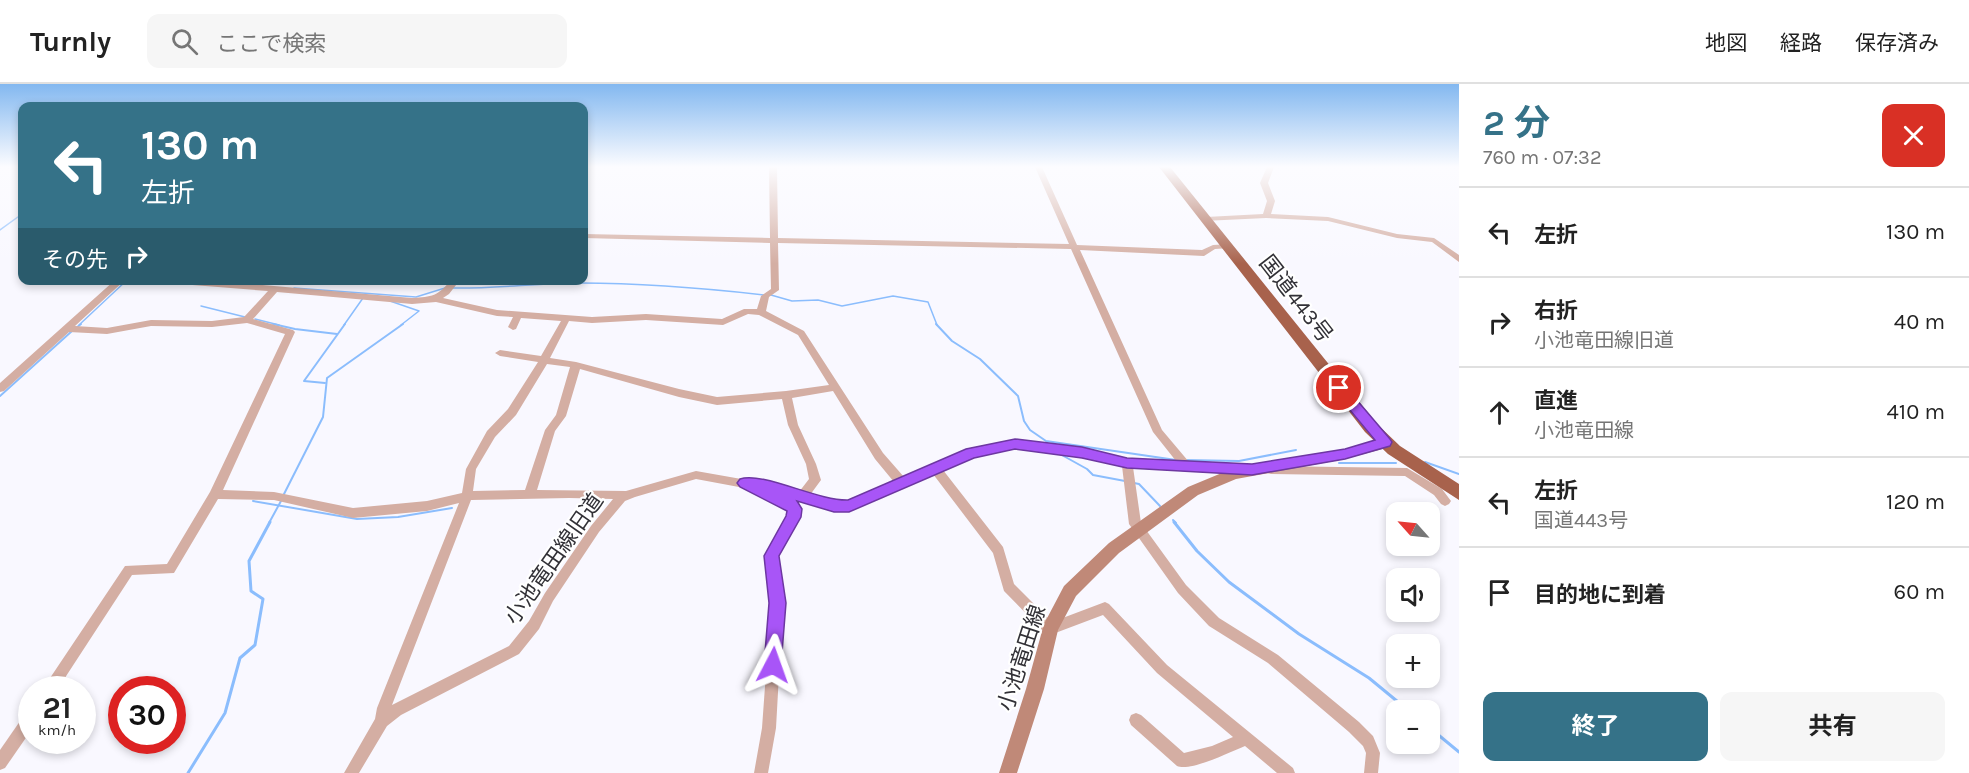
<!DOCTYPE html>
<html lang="ja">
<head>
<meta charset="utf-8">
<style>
	:root { --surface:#fff; --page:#f6f6f6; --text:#222; --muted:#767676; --line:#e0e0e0; --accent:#357288 }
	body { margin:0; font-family:Karla,"Noto Sans JP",sans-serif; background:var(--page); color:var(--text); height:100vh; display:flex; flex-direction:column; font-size:22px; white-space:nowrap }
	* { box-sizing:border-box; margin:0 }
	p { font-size:20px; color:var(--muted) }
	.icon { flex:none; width:33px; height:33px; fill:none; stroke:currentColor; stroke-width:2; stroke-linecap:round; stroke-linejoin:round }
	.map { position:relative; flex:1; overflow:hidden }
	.details { display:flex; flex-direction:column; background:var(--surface); width:510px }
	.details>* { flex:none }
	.banner { position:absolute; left:18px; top:18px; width:570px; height:183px; border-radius:12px; box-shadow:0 3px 9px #0003; background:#357288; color:#fff; overflow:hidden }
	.needle { width:39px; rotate:297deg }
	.tools { position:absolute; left:1386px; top:418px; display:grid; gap:12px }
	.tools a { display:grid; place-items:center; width:54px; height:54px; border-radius:12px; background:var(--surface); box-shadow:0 3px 9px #0003; font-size:30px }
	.speed { position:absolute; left:18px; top:592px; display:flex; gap:12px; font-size:30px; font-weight:700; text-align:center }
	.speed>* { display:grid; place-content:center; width:78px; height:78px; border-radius:50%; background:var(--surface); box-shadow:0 3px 9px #0003; line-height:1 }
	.speed small { font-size:15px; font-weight:400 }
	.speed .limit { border:9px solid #d22; background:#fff; color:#111 }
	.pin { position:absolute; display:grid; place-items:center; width:51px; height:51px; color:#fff; margin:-26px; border:3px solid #fff; border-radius:50%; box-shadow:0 2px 6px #0007 }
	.me { position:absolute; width:66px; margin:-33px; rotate:4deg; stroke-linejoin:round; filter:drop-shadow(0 0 4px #0008) }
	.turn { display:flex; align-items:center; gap:21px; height:126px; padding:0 24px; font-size:27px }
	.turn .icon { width:78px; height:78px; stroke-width:2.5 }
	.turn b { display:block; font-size:42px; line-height:51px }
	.then { display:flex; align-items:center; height:57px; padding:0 24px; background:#0003; gap:12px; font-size:22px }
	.round { display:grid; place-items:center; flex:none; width:63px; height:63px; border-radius:12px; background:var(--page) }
	.overview { display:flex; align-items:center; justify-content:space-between; height:102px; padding:0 24px }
	h1 { font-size:36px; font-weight:700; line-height:45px; color:var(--accent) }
	.button { display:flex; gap:12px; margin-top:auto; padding:12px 24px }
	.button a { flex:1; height:69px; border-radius:12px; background:var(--accent); color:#fff; font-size:24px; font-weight:700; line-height:69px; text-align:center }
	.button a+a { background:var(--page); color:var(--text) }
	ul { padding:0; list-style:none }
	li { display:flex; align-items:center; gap:18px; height:90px; padding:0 24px; border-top:2px solid var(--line) }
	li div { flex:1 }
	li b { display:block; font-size:22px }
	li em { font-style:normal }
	header { display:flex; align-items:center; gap:36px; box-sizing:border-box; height:84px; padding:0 30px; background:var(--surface); border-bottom:2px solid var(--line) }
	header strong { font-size:28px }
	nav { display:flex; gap:33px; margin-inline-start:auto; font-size:21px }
	.search { width:420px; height:54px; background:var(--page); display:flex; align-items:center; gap:15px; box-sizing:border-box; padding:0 21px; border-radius:12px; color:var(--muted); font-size:22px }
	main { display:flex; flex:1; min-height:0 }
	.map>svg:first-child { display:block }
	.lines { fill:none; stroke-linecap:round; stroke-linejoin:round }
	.stream-far2 { stroke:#8bbdfd; stroke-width:1.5 }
	.stream-far1 { stroke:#8bbdfd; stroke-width:2 }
	.stream { stroke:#8bbdfd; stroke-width:3 }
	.minor { fill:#d4aea3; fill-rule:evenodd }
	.secondary { fill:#c08978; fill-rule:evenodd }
	.trunk { fill:#a8624c; fill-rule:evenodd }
	.route { fill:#a855f7; stroke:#6d37a1; stroke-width:1.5 }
	.labels { text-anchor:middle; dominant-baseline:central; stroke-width:4.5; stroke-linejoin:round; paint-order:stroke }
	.street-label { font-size:22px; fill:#323137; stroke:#fff }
</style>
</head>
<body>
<header>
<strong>Turnly</strong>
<div class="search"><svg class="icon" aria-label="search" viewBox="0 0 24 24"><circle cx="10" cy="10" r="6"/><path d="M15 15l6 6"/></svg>ここで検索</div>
<nav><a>地図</a><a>経路</a><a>保存済み</a></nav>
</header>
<main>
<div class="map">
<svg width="1459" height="689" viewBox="0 0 1459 689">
	<rect width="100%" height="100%" fill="#f9f8ff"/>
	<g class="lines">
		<g class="stream-far2">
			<path d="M0,146L22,130"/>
			<path d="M294,204L416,213L445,204"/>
			<path d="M451,204C494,205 537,199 580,199C643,199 703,204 765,211"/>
			<path d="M771,211L792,217L818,216L842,222L893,212L928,218L937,241"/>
			<path d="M390,217L419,227L401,241"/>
			<path d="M201,222L245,233"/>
			<path d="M255,235L279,241"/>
			<path d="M79,241L127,196"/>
			<path d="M344,241L363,214"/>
		</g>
		<g class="stream-far1">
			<path d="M273,240L295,245L337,250"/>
			<path d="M936,240L952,257L980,275L1018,312L1024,337L1030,346L1046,357L1176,376"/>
			<path d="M76,244L81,240"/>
			<path d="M325,299L304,297L345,240"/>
			<path d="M0,312L72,247"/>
			<path d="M1060,370L1087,385L1093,391L1125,397"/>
			<path d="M1184,376L1239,377L1296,366"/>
			<path d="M1425,378L1459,390"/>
			<path d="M1339,379H1396"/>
			<path d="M1134,399L1139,400L1160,422"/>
			<path d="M283,412L323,333L327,294L403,240"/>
			<path d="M253,417L357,435L398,433L452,424"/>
			<path d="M1173,436L1176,439"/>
			<path d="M269,439L281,417"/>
		</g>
		<g class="stream">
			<path d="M1174,438L1197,467L1229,498L1299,550L1369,594L1409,627"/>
			<path d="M1430,644L1459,668"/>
			<path d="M188,689L225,629L240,574L255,561L263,515L251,507L249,477L270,438"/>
		</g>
		<g class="minor">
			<path d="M769,83H777L778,154L1069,160L1035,83H1042L1077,161L1202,166L1213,161L1230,160V164L1215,165L1204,172L1080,166L1162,346L1189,378L1249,381L1253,382L1254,385L1253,388L1249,389L1133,383L1141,439L1186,501L1219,534L1278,571L1359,638L1373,652L1380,669L1378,689H1364L1366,669L1363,662L1349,648L1268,579L1209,542L1178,509L1129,440L1122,382L1082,373L1015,364L973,373L943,386L1003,463L1014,500L1052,538L1105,518L1109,520L1167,581L1293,684L1295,689H1277L1245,662C1230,668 1190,688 1177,682L1131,641L1129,636L1131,631L1136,629L1141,631L1184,669L1212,662L1233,653L1157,589L1103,531L1050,551L1045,549L1004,507L993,469L933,390L849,427L834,428L786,413L795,417L801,425L800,433L778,472L783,519L776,644L768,689H754L762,644L771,519L766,472L788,433L789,426L787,423L756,409L755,406L696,395L635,413L625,417L599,448L553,517L539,545L519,570L401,631L387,642L359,689H344L375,635L377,624L459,419L427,427L353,434L274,416L218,415L174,489L132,491L57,606H42L125,482L167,480L210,408L285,250L247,239L212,243L151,242L107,250L69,248L4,307L0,308V299L115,196H125L75,242L107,244L151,236L212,237L244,233L268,207L167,199L163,196H204L412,214C432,213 438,212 451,196H460L449,210L443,214L497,226L592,233L646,230L722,235L744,225H757L761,212L771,205L770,159L584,154V150L770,154ZM778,159L1071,165L1153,348L1176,377L1127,375L1082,365L1015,356L971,365L936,379L930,380L929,383L904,393L883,369L804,247L766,227L769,213L779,206ZM277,208L412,220L436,218L497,232L513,233L508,243L513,246L516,245L521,234L561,237L541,272L500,266L495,269L500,272L538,278L508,325L487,347L466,385L462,409L427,417L353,424L274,408L223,406L295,248L293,246L253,235ZM748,230L759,231L798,251L829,301L786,307L717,313L679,305L576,278L550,274L569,237L592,239L646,236L723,241ZM547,280L570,283L556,331L545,346L525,406L473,407L476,385L495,353L516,331ZM580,285L679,313L717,321L782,315L788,341L806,380L809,395L799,408L775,401L696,387L626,407L537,406L555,347L566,332ZM833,307L875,375L894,398L848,418H834L810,411L821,396L816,380L798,341L792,314ZM569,414L613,415L591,442L545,509L529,537L509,562L392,621L471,416Z"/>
			<path d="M1267,83H1274L1268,99L1275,117L1271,130L1328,133L1397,150L1434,154L1459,171V178L1432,158L1397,154L1328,137L1266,134L1203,137V133H1206L1263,130L1267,117L1260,99Z"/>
			<path d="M1271,382L1407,384L1442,405L1451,417L1449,420L1445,422L1441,420L1434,411L1405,392L1271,390L1267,389L1265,386L1267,383Z"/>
			<path d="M32,625V645L5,684L0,686V666L27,627Z"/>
		</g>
		<path class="secondary" d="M1385,354L1390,355L1392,359L1390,363L1345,375L1236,395L1198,411L1119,469L1076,512L1058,546L1044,605L1017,689H999L1026,605L1044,540L1064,502L1109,459L1188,403L1229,386L1345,365Z"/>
		<path class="trunk" d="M1159,83H1170L1377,340L1400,362L1459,400V416L1388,370L1365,348Z"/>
	</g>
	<linearGradient id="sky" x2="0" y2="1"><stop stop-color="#83b8f0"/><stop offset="0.46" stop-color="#fcfcff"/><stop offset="1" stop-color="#fcfcff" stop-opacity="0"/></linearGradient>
	<rect width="1459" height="180" fill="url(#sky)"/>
	<path class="route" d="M1339,300L1344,301L1390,355L1392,358L1390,362L1345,375L1252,391L1127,384L1082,374L1015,365L974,374L849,428H834L797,417L802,425L801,433L779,472L786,519L781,581L779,587L773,589L766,587L764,581L769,519L764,472L786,432L787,427L740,403L737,399L740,395C762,387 818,417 848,416L966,365L1015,355L1082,363L1127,374L1252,380L1345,365L1375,356L1335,308L1333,304L1335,301Z"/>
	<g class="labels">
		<g class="street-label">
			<text transform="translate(1296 215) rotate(52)">国道443号</text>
			<text transform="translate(554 475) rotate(-55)">小池竜田線旧道</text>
			<text transform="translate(1022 574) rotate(-72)">小池竜田線</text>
		</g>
	</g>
</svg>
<div class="tools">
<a><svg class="needle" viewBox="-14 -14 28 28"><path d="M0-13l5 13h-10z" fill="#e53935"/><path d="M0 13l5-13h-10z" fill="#767676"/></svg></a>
<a><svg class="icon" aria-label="sound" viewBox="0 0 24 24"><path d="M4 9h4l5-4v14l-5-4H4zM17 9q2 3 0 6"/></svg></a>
<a>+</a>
<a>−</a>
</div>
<div class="speed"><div>21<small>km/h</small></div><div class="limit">30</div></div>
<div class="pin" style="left:1339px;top:304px;background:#d93025"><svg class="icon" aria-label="arrive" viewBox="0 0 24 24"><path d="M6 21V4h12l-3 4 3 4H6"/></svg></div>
<svg class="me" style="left:773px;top:581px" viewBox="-20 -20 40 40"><path d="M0-17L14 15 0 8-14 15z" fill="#a855f7" stroke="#fff" stroke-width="4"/></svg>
<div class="banner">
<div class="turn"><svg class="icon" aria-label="left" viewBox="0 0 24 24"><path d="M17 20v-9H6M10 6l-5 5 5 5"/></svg><div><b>130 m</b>左折</div></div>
<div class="then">その先<svg class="icon" aria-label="right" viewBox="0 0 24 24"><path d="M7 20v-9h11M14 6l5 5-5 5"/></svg></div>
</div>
</div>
<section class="details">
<div class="overview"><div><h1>2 分</h1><p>760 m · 07:32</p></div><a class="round" style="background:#d93025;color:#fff"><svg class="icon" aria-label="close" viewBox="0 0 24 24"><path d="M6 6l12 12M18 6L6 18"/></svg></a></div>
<ul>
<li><svg class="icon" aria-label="left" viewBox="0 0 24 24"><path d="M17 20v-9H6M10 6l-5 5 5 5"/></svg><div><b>左折</b></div><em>130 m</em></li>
<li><svg class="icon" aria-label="right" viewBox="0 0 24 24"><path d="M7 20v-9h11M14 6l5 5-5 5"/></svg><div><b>右折</b><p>小池竜田線旧道</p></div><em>40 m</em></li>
<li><svg class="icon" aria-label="ahead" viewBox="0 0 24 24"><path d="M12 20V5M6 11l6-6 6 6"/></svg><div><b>直進</b><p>小池竜田線</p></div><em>410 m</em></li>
<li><svg class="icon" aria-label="left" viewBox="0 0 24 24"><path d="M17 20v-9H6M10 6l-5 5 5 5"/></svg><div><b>左折</b><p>国道443号</p></div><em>120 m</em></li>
<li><svg class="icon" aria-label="arrive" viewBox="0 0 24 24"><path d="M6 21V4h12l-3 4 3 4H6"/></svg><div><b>目的地に到着</b></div><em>60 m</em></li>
</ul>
<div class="button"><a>終了</a><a>共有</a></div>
</section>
</main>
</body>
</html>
